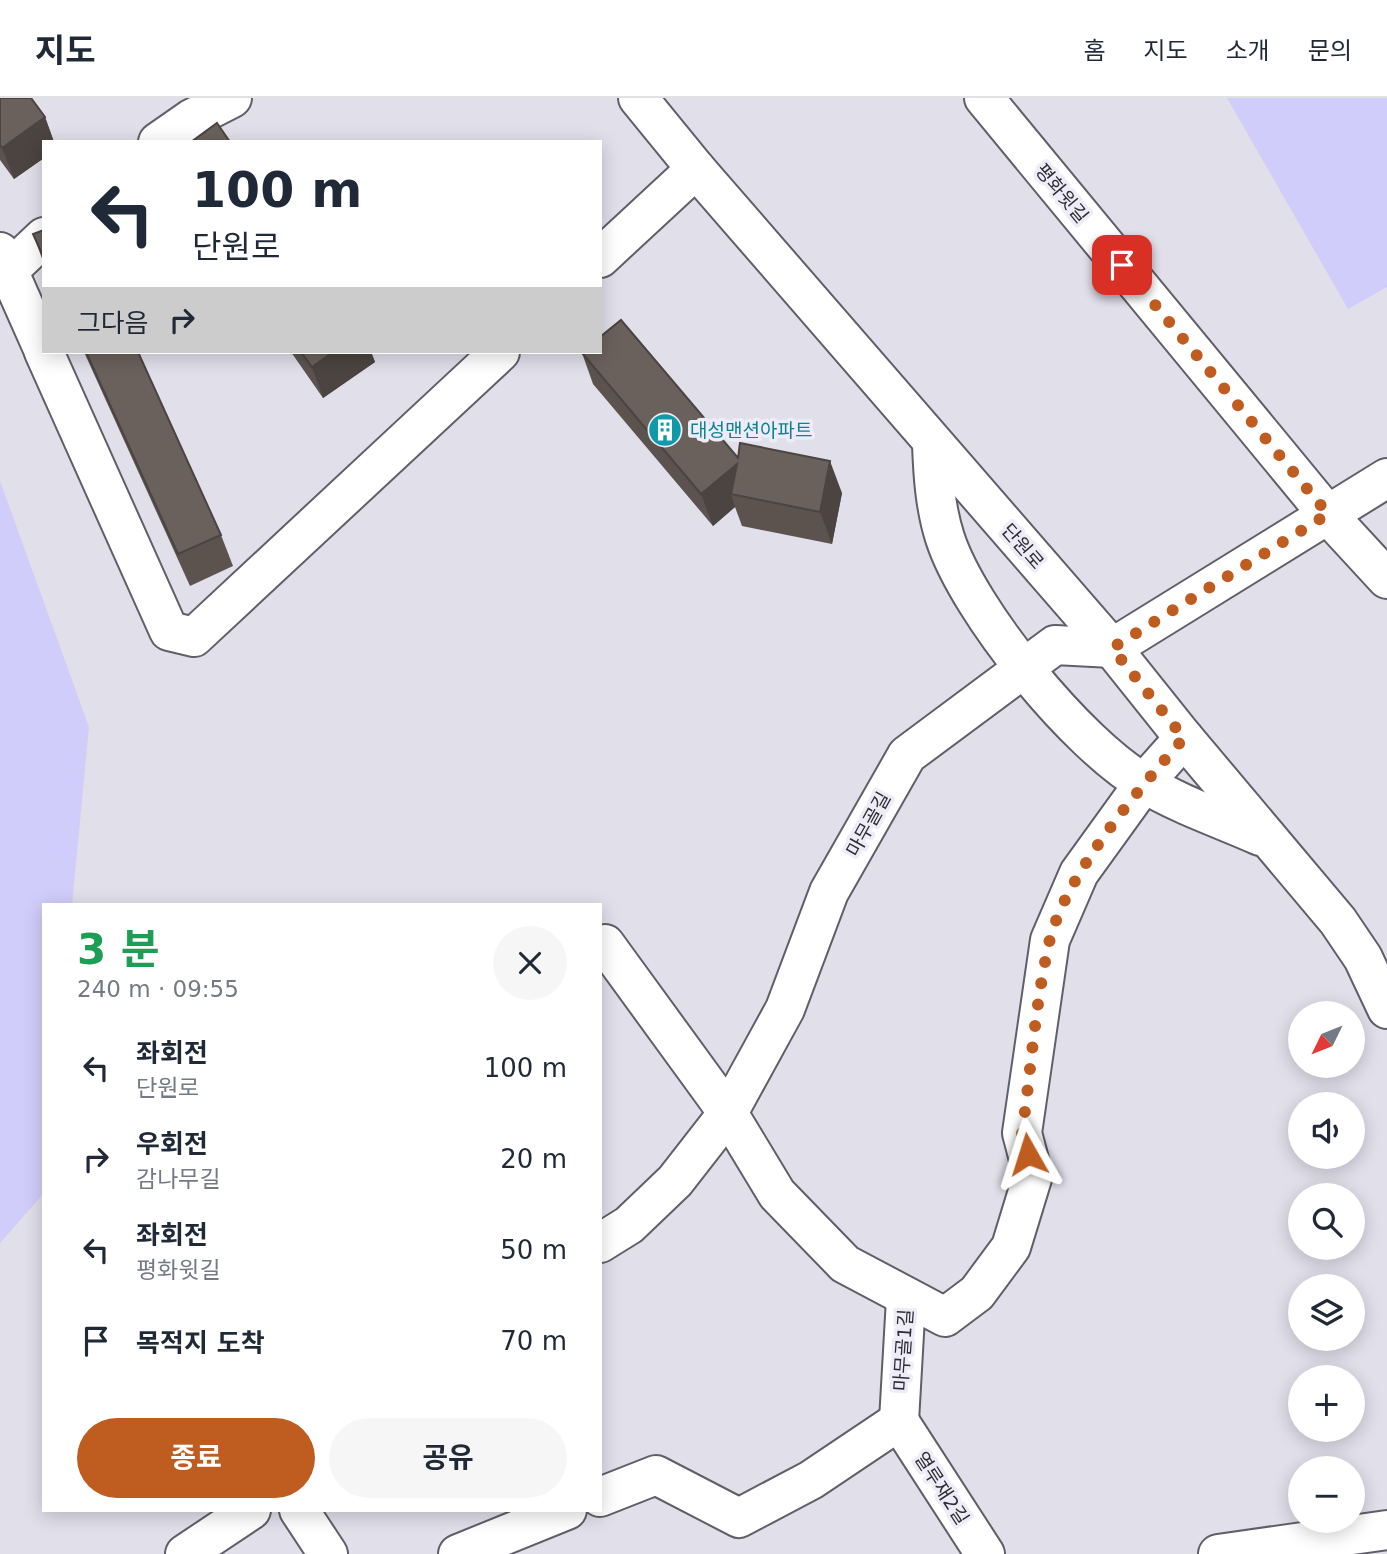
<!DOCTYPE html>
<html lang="ko">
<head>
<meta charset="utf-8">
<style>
	:root { --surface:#fff; --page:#f6f6f7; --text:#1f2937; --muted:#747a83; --line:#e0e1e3; --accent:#bf5d21 }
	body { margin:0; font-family:"DejaVu Sans","Noto Sans KR",sans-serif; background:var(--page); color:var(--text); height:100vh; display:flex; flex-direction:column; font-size:26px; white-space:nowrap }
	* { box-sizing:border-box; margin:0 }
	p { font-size:23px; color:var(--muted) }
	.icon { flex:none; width:38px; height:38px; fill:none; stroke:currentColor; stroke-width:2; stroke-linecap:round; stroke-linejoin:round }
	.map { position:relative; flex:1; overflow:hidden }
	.side { position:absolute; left:42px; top:805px; width:560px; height:609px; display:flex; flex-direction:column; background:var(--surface); border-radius:0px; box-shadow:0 4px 18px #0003 }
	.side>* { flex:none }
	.banner { position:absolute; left:42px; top:42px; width:560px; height:214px; border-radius:0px; box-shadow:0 4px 18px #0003; background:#fff; color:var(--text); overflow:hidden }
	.needle { width:46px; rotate:227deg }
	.fabs { position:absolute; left:1288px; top:903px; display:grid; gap:14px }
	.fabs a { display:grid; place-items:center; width:77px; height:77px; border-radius:50%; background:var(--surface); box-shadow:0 4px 18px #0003; font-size:35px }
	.pin { position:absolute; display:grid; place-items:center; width:60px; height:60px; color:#fff; margin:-30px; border-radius:14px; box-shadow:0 4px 10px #0006 }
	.me { position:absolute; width:77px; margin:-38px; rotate:354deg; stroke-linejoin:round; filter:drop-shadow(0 0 5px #0008) }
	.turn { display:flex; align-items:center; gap:24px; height:147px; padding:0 35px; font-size:32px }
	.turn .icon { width:91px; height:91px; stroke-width:2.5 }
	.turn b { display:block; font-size:49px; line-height:60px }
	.then { display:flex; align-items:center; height:66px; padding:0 35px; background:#0003; gap:14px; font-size:26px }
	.round { display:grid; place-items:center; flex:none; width:74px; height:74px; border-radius:37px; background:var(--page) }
	.overview { display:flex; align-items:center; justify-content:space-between; height:119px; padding:0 35px }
	h1 { font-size:42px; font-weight:700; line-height:52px; color:#1e9e55 }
	.action { display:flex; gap:14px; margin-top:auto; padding:14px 35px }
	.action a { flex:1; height:80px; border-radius:42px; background:var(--accent); color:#fff; font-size:28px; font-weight:700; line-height:80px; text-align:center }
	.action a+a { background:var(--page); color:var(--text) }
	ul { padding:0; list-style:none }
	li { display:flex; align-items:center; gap:21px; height:91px; padding:0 35px }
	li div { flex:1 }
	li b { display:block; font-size:26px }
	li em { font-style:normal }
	header { display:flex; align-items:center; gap:42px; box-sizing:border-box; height:98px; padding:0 35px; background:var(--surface); border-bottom:2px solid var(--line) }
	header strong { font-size:33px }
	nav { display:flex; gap:38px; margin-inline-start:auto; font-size:24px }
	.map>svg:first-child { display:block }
	.green { fill:#d1cdfa }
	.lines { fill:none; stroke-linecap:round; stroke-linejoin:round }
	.minor-casing { stroke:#605f69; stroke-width:42 }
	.minor { stroke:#fff; stroke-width:38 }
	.wall { fill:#5c534f }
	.shaded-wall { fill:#4b4440 }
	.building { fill:#6b615c; stroke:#4b4440; stroke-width:2 }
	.route { stroke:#bf5d21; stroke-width:12; stroke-dasharray:0 21.6 }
	.labels { text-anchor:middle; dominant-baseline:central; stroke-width:7; stroke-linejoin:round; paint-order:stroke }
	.street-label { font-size:19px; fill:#2e2d31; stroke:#edecf8 }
	.culture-label { font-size:19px; fill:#0d838f; stroke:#edecf8; text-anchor:start }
</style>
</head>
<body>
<header>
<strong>지도</strong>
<nav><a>홈</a><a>지도</a><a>소개</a><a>문의</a></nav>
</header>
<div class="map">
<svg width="1387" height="1456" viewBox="0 0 1387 1456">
	<rect width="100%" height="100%" fill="#e0dfea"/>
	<g class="green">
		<path d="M1227,0H1387V189L1348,211Z"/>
		<path d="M0,383L89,629L72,807H44V1095L0,1145Z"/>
	</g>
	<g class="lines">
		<g class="minor-casing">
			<g id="minor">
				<path d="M638,0L696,71L1112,550L1184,640L1338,823L1363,860L1387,911"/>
				<path d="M984,0L1328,417L1387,481"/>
				<path d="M158,44L191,21L232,0"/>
				<path d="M0,154L44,253"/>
				<path d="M600,160L696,71"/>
				<path d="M8,173L44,139"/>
				<path d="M44,254L169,533L194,539L500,254"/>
				<path d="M932,345C933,376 935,409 945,440C969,514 1077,646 1144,685C1180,707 1222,721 1260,738"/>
				<path d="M605,846L728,1015L777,1096L845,1166L945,1219L977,1195L1011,1149L1033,1077L1022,1035L1050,842L1079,775L1144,685L1184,640"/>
				<path d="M600,1145L629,1127L675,1083L728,1015L785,911L829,794L907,657L1055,547L1112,550L1387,380"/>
				<path d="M899,1323L985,1456"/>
				<path d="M899,1323L906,1201"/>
				<path d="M600,1399L656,1377L739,1420L811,1382L899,1323"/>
				<path d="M299,1412L328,1456"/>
				<path d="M185,1456L251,1412"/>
				<path d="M458,1456L567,1412"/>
				<path d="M1218,1456L1387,1432"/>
			</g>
		</g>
		<use href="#minor" class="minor"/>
	</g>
	<g class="wall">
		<path d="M0,0L45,19L54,44H44V60L14,81L0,62Z"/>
		<path d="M44,132V166L33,136Z"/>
		<path d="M84,254H138L221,437L233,468L190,488Z"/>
		<path d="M291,254H371L375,264L323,300Z"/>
		<path d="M582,255L738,360L842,395L832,446L742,428L735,409L713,428L593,286Z"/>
	</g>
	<g class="shaded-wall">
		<path d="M45,19L54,44H44V60L14,81L2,50Z"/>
		<path d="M333,254H371L375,264L323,300L312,269Z"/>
		<path d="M830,363L842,395L832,446L820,414Z"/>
		<path d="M737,366L731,396L735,409L713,428L701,396Z"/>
	</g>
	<g class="building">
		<path d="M0,0H31L45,19L2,50L0,47Z"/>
		<path d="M217,25L230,44H191Z"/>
		<path d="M44,132V160L33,136Z"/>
		<path d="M621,222L738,360L740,345L830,363L820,414L731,396L737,366L701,396L582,255L600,254V239Z"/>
		<path d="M86,254H138L221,437L178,456Z"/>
		<path d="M301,254H333L312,269Z"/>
	</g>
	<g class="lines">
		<path class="route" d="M1028,1056L1022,1035C1031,972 1035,907 1049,845C1065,777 1138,692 1184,640L1112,550L1328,416L1122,167"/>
	</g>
	<defs>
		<g id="building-disc" transform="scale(1.75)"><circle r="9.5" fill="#0f9aa8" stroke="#edecf8"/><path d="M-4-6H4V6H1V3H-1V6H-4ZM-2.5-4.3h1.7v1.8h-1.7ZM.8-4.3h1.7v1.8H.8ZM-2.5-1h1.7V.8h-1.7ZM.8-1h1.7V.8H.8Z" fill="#fff"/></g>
	</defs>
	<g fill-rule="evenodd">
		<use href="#building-disc" x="665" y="332"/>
	</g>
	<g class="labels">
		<g class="street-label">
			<text transform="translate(1062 95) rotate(50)">평화윗길</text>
			<text transform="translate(1023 448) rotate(49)">단원로</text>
			<text transform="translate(868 726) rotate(-61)">마무골길</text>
			<text transform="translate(903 1252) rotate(-86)">마무골1길</text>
			<text transform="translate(942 1390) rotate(57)">열루재2길</text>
		</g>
		<g class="culture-label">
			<text x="690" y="332">대성맨션아파트</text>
		</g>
	</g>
</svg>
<div class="fabs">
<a><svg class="needle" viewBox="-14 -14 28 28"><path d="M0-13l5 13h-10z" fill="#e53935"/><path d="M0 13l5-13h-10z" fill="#747a83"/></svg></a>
<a><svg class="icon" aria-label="sound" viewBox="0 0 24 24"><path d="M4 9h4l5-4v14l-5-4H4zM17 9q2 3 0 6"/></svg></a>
<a><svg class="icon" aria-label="search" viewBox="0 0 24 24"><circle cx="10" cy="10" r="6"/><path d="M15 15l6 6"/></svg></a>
<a><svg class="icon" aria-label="layers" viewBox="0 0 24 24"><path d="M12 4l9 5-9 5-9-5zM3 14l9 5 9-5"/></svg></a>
<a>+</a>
<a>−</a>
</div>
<div class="pin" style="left:1122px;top:167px;background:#d93025"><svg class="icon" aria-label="arrive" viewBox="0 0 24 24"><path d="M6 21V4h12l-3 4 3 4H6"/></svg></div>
<svg class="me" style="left:1028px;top:1056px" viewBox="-20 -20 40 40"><path d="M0-17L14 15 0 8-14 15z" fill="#bf5d21" stroke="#fff" stroke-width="4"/></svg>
<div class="banner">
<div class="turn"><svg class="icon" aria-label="left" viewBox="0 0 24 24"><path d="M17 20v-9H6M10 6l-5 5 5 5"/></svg><div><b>100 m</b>단원로</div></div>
<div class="then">그다음<svg class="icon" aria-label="right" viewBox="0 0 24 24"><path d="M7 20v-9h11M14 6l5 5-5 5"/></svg></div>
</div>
<section class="side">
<div class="overview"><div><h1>3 분</h1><p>240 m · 09:55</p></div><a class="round"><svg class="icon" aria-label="close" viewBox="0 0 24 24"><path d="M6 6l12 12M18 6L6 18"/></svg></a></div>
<ul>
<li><svg class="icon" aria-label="left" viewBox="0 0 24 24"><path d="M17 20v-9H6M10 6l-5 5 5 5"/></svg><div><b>좌회전</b><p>단원로</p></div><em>100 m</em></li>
<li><svg class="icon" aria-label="right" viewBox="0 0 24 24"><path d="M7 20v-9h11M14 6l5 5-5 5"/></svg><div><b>우회전</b><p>감나무길</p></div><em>20 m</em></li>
<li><svg class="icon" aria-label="left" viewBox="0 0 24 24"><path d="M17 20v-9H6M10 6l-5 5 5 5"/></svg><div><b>좌회전</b><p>평화윗길</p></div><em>50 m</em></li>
<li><svg class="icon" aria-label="arrive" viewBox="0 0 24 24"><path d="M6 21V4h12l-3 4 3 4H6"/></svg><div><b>목적지 도착</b></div><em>70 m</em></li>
</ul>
<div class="action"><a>종료</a><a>공유</a></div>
</section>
</div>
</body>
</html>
